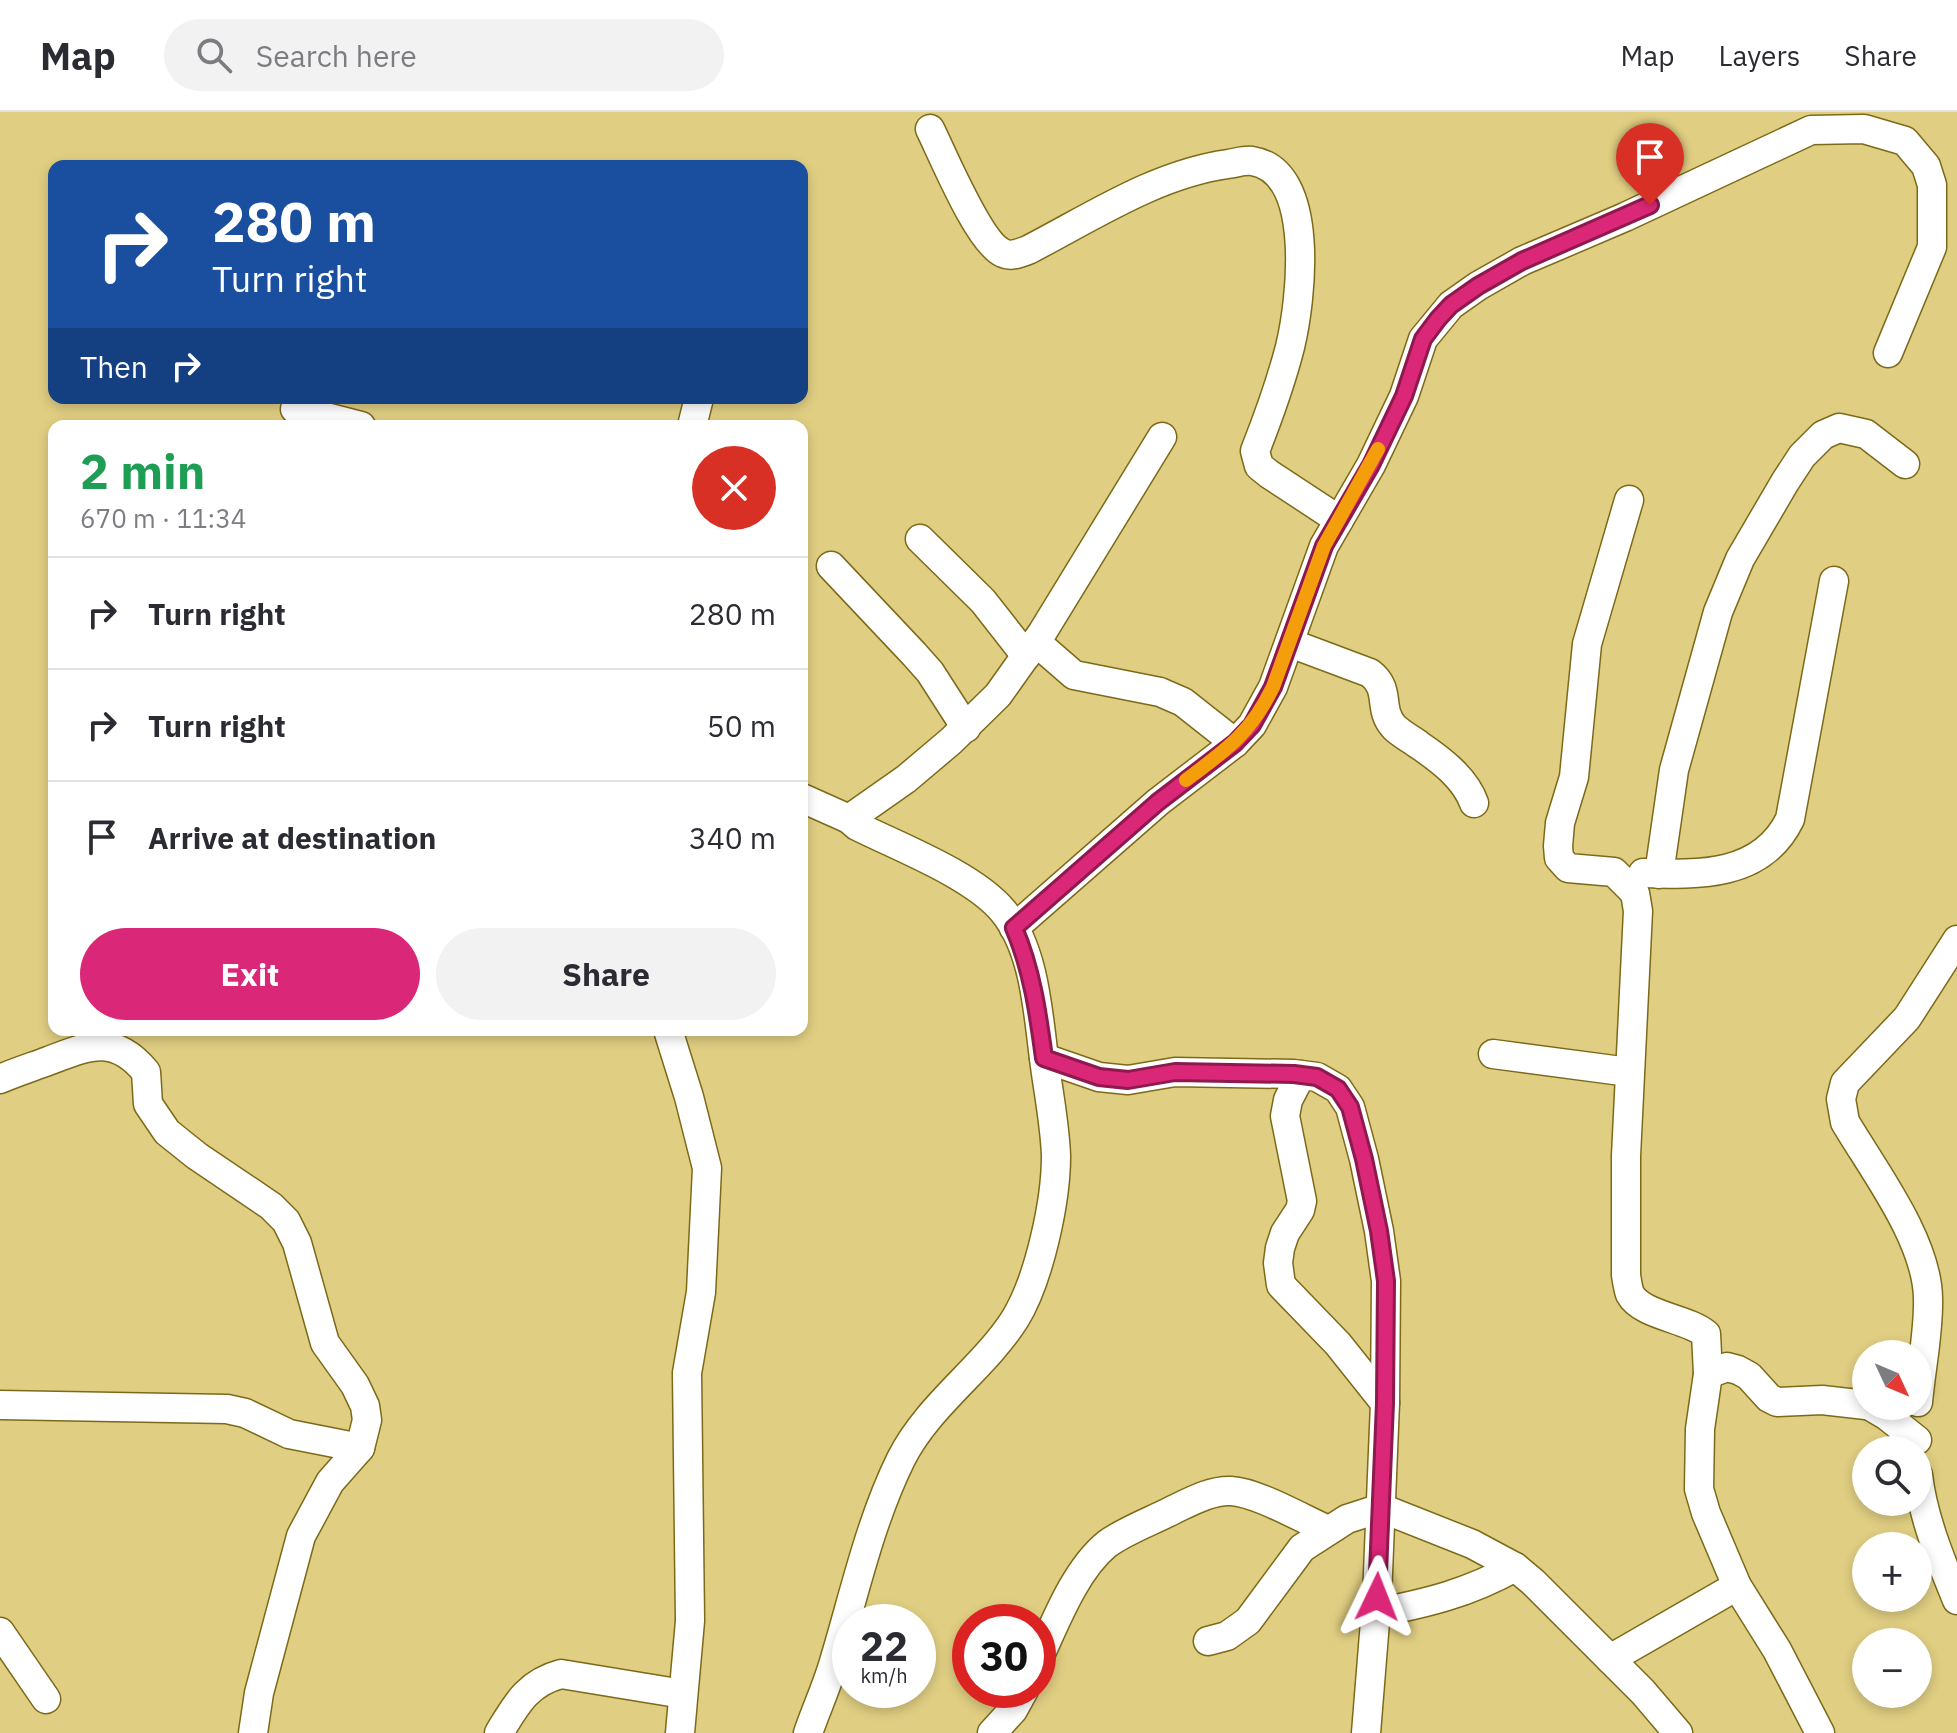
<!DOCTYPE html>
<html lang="en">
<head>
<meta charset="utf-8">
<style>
	:root { --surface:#fff; --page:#f2f2f3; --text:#2b2b33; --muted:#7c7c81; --line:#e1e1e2; --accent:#db2777 }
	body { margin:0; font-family:"IBM Plex Sans",sans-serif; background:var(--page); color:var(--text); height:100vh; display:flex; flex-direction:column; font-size:30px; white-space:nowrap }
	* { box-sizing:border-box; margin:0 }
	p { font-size:26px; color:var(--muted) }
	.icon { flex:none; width:44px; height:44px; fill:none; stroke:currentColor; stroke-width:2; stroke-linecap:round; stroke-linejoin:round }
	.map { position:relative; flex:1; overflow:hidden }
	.sheet { position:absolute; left:48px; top:308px; width:760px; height:616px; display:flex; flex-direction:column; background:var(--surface); border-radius:16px; box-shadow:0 4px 12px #0003 }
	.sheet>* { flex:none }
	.hud { position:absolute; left:48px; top:48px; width:760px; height:244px; border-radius:16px; box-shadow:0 4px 12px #0003; background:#1a4fa0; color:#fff; overflow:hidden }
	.needle { width:52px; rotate:134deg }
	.tools { position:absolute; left:1852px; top:1228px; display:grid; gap:16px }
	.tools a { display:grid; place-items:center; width:80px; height:80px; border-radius:50%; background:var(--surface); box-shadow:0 4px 12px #0003; font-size:40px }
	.speed { position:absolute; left:832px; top:1492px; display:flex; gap:16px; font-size:40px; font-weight:700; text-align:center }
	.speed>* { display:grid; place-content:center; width:104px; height:104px; border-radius:50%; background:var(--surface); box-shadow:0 4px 12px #0003; line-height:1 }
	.speed small { font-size:20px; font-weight:400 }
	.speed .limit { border:12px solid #d22; background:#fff; color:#111 }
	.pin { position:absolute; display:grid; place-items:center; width:68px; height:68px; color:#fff; margin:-82px -34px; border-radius:50% 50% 50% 0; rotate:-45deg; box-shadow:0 0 8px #0007 }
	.pin .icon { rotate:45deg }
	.me { position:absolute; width:88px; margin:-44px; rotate:2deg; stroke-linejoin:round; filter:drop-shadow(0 0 6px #0008) }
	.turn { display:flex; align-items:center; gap:28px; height:168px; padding:0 32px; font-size:36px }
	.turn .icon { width:104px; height:104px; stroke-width:2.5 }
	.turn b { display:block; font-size:56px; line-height:68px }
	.then { display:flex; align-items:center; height:76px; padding:0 32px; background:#0003; gap:16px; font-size:30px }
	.round { display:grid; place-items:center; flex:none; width:84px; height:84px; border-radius:42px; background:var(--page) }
	.overview { display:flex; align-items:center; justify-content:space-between; height:136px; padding:0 32px }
	h1 { font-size:48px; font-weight:700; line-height:60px; color:#1e9e55 }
	.cta { display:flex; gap:16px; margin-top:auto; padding:16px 32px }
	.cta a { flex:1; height:92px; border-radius:48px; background:var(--accent); color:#fff; font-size:32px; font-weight:700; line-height:92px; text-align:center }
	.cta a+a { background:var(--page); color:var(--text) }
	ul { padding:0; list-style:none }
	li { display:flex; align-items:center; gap:24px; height:112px; padding:0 32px; border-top:2px solid var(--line) }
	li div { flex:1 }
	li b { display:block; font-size:30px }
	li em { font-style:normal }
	header { display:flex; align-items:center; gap:48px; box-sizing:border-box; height:112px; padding:0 40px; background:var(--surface); border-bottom:2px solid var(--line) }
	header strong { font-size:38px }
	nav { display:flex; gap:44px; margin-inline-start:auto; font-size:28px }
	.search { width:560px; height:72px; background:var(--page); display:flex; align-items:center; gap:20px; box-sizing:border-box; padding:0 28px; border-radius:44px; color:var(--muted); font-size:30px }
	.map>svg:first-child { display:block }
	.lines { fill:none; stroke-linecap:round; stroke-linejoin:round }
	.minor-casing { stroke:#7c6a19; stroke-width:31 }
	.minor { stroke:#fff; stroke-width:28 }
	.route-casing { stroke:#8e194d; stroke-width:20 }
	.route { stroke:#db2777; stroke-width:14 }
	.slow { stroke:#f59e0b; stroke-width:14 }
</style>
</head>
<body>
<header>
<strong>Map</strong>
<div class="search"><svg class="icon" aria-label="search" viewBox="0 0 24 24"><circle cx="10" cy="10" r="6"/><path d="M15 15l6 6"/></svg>Search here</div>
<nav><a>Map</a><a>Layers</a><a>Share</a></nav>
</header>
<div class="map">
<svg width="1957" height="1621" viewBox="0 0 1957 1621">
	<rect width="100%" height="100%" fill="#e0ce82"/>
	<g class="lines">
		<g class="minor-casing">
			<g id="minor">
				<path d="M930,17C943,43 979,131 1003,141C1011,145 1020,141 1028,138C1092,105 1156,62 1228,52C1236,51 1244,48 1252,49C1317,59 1301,190 1290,235C1281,270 1268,306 1255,339L1259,354L1269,362L1339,408"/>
				<path d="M295,297L361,314"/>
				<path d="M692,314L699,286"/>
				<path d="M1629,388L1587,532L1574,665L1560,711L1558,734L1559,746L1568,756L1614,760L1635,781L1638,799L1626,1044V1163C1627,1169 1628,1177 1630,1182C1642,1204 1687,1206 1706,1222L1708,1262L1700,1317L1699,1377L1706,1401L1737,1474L1777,1538L1820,1621"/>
				<path d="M920,427L983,489L1026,544"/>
				<path d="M831,454L914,542L930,560L966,616"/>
				<path d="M1036,530L1074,563L1160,580L1183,590L1235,631"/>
				<path d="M1290,531L1370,561C1392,578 1377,596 1394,615C1401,622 1411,627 1419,633C1441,648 1465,666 1474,691"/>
				<path d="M802,686L849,707L857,714C899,735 973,763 1003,799C1036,839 1038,904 1045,954C1049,984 1055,1014 1056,1044C1056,1090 1039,1168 1015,1207C983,1257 928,1293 901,1347C869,1412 854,1484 833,1553C826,1576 816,1598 808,1621"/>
				<path d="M849,707L906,667L951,629L998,583L1042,521L1162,325"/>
				<path d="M1643,761C1699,763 1762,765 1790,707L1834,469"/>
				<path d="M1659,762L1674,658L1718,500L1740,447L1785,370L1802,344L1823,323L1839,316L1866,322L1905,352"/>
				<path d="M1014,816L1158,690L1235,631L1252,613L1273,575L1324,434L1371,353L1404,284L1423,227L1451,193L1478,174L1522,149L1625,105L1811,18L1864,17L1905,29L1926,54L1932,73V135L1888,241"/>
				<path d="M668,918L689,985L707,1056L701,1180L687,1261L690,1509L680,1621"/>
				<path d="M1493,942L1629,960"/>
				<path d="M1044,946L1099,965L1128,968L1175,960L1294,962L1317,965L1338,977L1350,995L1364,1047L1379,1119L1386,1169L1385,1291L1377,1485L1366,1621"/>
				<path d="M1301,963L1288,988L1285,1004L1302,1089L1300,1098L1285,1121L1280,1136L1278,1151L1281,1173L1338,1232L1385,1291"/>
				<path d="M0,967C16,960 32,955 48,949C88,934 114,921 146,960L148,992L167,1020L197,1044L271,1094L286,1109L297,1131L325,1231L355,1273L365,1294L367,1308L360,1336L330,1370L301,1424L259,1581L253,1621"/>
				<path d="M1708,1262L1727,1255L1738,1258L1749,1264L1769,1286L1777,1290L1822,1288L1866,1293"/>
				<path d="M1918,1290C1921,1256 1929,1220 1928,1186C1927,1128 1874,1059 1845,1010L1841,987L1845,971L1907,906L1957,828"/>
				<path d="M0,1293L227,1297L245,1301L289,1322L360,1336"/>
				<path d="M1870,1294L1887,1304L1917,1328"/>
				<path d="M1918,1363C1923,1406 1941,1449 1957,1488"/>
				<path d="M1376,1501C1427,1491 1469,1481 1515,1455"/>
				<path d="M0,1520L46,1587"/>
				<path d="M1208,1529L1227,1524L1248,1509L1302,1436L1347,1407L1381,1396L1472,1432L1515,1455L1533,1470L1643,1580L1678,1621"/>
				<path d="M1610,1547L1737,1474"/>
				<path d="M1038,1548C1055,1511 1075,1458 1107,1432C1126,1418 1152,1409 1173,1398C1190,1390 1211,1378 1231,1379C1256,1380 1303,1407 1328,1418"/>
				<path d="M499,1621C516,1593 527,1571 561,1562L683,1582"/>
				<path d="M992,1621L1013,1598L1024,1578"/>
			</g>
		</g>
		<use href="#minor" class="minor"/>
	</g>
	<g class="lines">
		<g class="route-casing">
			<path id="route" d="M1377,1485L1385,1291L1386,1169L1379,1119L1364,1047L1350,995L1338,977L1317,965L1294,962L1175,960L1128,968L1099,965L1044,946C1038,901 1032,858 1014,816L1158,690L1235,631L1252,613L1273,575L1324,434L1371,353L1404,284L1423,227L1438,207L1451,193L1478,174L1522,149L1650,93"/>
		</g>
		<use href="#route" class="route"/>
		<path class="slow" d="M1186,668C1226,638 1251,621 1273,575L1324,434L1378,337"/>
	</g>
</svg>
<div class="tools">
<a><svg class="needle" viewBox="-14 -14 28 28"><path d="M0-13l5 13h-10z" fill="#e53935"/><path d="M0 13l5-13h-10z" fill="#7c7c81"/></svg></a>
<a><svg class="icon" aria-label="search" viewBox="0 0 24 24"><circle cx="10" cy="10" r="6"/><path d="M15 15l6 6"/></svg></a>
<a>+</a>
<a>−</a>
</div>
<div class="speed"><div>22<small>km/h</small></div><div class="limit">30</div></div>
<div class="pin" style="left:1650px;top:93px;background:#d93025"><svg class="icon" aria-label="arrive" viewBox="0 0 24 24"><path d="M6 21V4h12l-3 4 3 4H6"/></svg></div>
<svg class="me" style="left:1377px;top:1485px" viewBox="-20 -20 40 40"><path d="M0-17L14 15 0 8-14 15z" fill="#db2777" stroke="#fff" stroke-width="4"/></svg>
<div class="hud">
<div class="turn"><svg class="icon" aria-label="right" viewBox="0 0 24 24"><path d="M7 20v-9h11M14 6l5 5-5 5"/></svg><div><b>280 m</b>Turn right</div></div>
<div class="then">Then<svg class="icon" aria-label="right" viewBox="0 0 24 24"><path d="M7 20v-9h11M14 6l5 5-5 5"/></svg></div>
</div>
<section class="sheet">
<div class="overview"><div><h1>2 min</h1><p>670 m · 11:34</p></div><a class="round" style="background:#d93025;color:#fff"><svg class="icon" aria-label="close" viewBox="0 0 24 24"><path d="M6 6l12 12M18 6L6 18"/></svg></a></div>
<ul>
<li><svg class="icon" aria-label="right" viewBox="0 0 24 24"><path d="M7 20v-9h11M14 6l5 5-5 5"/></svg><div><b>Turn right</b></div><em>280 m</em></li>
<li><svg class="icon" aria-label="right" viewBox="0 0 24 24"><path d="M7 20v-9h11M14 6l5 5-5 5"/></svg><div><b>Turn right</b></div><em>50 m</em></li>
<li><svg class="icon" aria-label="arrive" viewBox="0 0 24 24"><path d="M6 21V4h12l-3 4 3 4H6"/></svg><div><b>Arrive at destination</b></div><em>340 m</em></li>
</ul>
<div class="cta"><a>Exit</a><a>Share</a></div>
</section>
</div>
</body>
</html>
